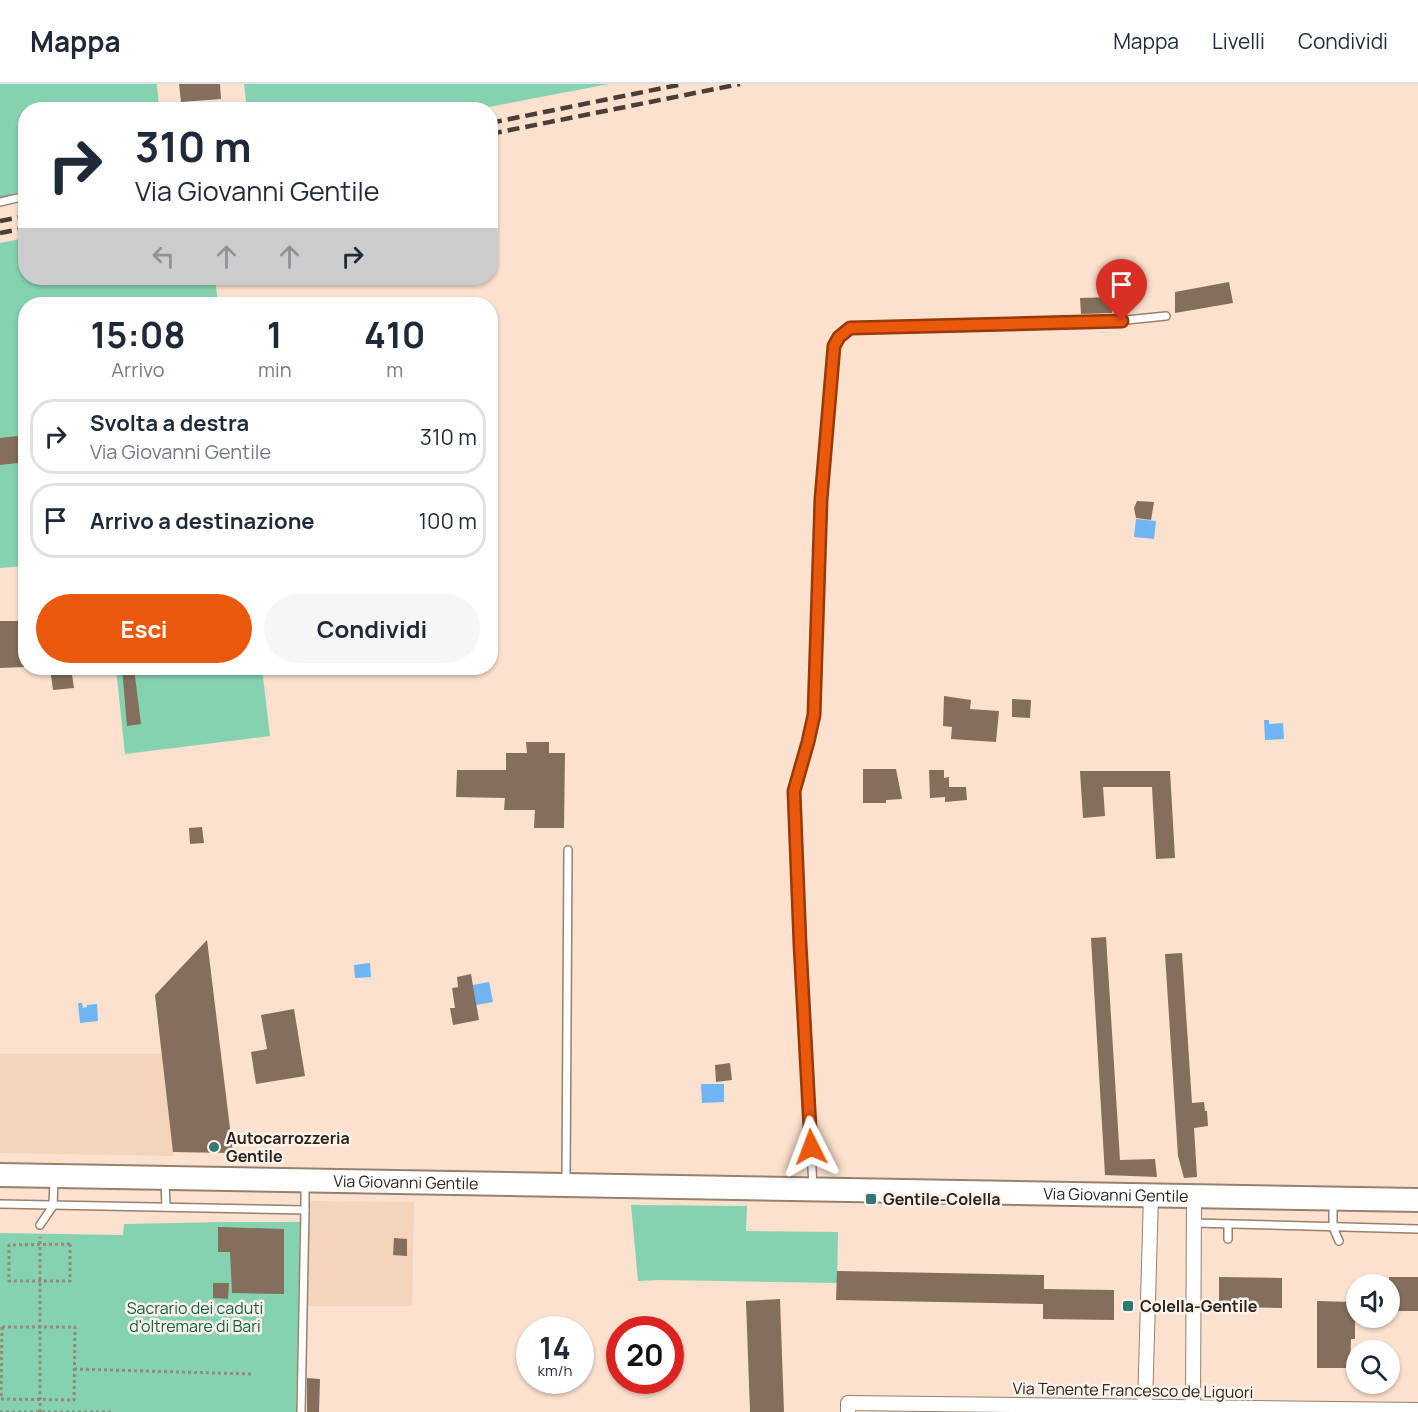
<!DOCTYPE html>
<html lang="it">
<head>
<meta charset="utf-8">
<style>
	:root { --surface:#fff; --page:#f6f6f7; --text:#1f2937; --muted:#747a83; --line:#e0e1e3; --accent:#ea580c }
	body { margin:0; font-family:Manrope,sans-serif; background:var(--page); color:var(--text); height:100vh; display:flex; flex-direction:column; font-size:22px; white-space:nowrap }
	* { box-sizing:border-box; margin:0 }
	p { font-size:20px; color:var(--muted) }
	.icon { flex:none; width:33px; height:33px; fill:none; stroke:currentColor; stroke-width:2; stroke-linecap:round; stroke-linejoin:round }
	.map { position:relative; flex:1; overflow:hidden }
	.details { position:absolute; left:18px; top:213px; width:480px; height:378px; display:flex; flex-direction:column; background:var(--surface); border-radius:24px; box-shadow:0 2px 4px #0004 }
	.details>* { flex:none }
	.top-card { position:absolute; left:18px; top:18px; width:480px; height:183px; border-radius:24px; box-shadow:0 2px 4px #0004; background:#fff; color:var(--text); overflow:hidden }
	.tools { position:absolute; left:1346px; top:1190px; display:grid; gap:12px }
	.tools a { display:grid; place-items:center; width:54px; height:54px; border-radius:50%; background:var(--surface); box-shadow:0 2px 4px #0004; font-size:30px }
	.speed { position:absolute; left:516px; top:1232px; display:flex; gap:12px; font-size:30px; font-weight:700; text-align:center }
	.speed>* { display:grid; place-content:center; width:78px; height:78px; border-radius:50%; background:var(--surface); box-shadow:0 2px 4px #0004; line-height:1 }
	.speed small { font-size:15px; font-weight:400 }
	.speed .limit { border:9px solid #d22; background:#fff; color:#111 }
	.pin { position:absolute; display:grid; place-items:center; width:51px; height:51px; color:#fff; margin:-62px -26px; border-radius:50% 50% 50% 0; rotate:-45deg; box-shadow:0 0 6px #0007 }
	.pin .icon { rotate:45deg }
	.me { position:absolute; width:66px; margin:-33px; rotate:357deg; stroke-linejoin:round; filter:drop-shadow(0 0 4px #0008) }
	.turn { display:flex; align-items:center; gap:21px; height:126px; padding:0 18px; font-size:27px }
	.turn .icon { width:78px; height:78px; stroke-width:2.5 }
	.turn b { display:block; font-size:42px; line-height:51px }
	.lanes { display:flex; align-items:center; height:57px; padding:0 18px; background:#0003; justify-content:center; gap:30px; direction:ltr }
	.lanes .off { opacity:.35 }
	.eta { display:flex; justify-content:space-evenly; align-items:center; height:102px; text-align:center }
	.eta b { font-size:36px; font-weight:700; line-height:42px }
	.action { display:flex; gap:12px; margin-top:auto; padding:12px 18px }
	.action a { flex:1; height:69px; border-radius:36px; background:var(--accent); color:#fff; font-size:24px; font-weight:700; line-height:69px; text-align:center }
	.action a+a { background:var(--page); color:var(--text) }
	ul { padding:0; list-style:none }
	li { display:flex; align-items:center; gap:18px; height:75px; margin:0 12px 9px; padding:0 6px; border:3px solid var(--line); border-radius:24px }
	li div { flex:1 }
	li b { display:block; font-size:22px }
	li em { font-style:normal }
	header { display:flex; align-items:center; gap:36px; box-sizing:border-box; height:84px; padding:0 30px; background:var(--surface); border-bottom:2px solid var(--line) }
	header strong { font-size:28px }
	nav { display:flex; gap:33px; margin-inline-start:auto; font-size:21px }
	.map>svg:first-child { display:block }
	.built { fill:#f4d4bb }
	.green { fill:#85d2b1 }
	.water { fill:#6fb5f3 }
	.building { fill:#846e5c }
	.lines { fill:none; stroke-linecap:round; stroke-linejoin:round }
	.service-casing { stroke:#97806e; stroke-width:10 }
	.minor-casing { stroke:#97806e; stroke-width:16 }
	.primary-casing { stroke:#97806e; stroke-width:26 }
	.path { stroke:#998779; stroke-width:3; stroke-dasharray:3 3; stroke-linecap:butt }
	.service { stroke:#fff; stroke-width:7 }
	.minor { stroke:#fff; stroke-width:14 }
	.primary { stroke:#fff; stroke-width:22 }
	.rail { stroke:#4a3e36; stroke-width:4.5; stroke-dasharray:12 6; stroke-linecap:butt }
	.route-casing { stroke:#983908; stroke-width:15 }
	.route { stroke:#ea580c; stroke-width:10 }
	.poi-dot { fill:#327973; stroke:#fcf2ea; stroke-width:2 }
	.labels { text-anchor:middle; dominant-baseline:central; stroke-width:5; stroke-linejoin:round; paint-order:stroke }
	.poi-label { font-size:16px; font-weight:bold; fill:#2c231c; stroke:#fcf2ea; text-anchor:start }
	.street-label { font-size:16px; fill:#2c231c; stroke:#fcf2ea }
	.park-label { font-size:16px; fill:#106247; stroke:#fcf2ea }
</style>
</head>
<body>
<header>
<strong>Mappa</strong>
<nav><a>Mappa</a><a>Livelli</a><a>Condividi</a></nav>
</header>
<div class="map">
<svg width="1418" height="1328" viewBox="0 0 1418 1328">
	<rect width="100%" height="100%" fill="#fbe1ce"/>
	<g class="built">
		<path d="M207,856L233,1069L174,1068V1072L0,1069V970H161L155,911Z"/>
		<path d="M310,1117L414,1118L412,1222H308Z"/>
	</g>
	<g class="green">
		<path d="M0,0H157L159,25L26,26L25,108L0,114Z"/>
		<path d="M244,0H609L478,25H247Z"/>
		<path d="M25,154L26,194H215L218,220H26L25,482L0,484V159Z"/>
		<path d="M116,584H262L270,652L125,670Z"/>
		<path d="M631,1121L747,1122L746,1147L838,1148L837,1199L660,1196L638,1197Z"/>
		<path d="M225,1138H300L296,1328H0V1149L123,1151L124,1140Z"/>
	</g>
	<g class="water">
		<path d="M1136,435L1156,437L1154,455L1134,453Z"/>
		<path d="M1264,636H1269V640L1283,639L1284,655L1265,656Z"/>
		<path d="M370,879L371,893L355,894L354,881Z"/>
		<path d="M489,898L493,918L476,921L473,901Z"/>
		<path d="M78,919H82L83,924L87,923V921L97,920L98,937L80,939Z"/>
		<path d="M701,1000H724V1018L702,1019Z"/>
	</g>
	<g class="building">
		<path d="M179,0H220L221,15L181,18Z"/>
		<path d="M1229,198L1233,219L1175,229V208Z"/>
		<path d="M1111,213L1112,229L1081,230L1080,214Z"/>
		<path d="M26,351V378L0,381V354Z"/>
		<path d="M1137,417L1154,418L1151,436L1136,434L1134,424Z"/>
		<path d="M0,537H23L26,583L0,584Z"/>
		<path d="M50,584H71L74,604L53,606Z"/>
		<path d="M122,584H134L141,640L127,642Z"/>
		<path d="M944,612L971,616L970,625L999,627L996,658L951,655L952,643L943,642Z"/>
		<path d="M1012,615L1031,616L1030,634L1012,633Z"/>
		<path d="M526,658H549V669H565L564,744H534L535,726H504L505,714L456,713L457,686H506V669H527Z"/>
		<path d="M863,685H896L902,715L886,716V719H863Z"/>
		<path d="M929,686H944V694L949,693V703H966L967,716L945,718V713L930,714Z"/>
		<path d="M1080,687H1170L1175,774L1156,775L1152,703H1103L1105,732L1083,734Z"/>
		<path d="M202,743L204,759L190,760L189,744Z"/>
		<path d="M1106,853L1120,1076L1155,1075L1157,1093L1105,1091L1091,854Z"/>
		<path d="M207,856L233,1069L173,1068L155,911Z"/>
		<path d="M1182,869L1192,1019L1204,1018L1205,1027H1207L1208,1042L1194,1044L1197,1093L1184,1094L1178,1072L1165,870Z"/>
		<path d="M471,890L479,936L453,941L450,924H455L452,904L458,903L457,893Z"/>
		<path d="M294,925L305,992L256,1000L251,968L267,965L261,931Z"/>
		<path d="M730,979L732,996L716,998L715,981Z"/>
		<path d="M218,1143L284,1145V1210L232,1209L230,1168H218Z"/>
		<path d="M394,1154L407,1155V1172L393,1171Z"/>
		<path d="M837,1187L1044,1191V1205L1114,1206V1236L1043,1235V1220L836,1216Z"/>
		<path d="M1219,1193L1282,1194V1224L1219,1223Z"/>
		<rect x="1389" y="1193" width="29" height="34"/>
		<path d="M213,1199H229L228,1215L213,1214Z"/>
		<path d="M780,1215L784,1328H750L746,1217Z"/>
		<path d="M1317,1217L1355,1218V1255H1351L1350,1284H1317Z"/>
		<path d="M307,1294L320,1295L319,1328H307Z"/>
	</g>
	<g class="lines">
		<g class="service-casing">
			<g id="service">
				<path d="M0,118L26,112"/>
				<path d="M566,1096L568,766"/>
				<path d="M165,1097L166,1123"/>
				<path d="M813,1103L800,860L794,707L809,658L814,631L821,415L834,262L839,253L850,244L978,240L1097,239L1166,232"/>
				<path d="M1333,1117V1143L1339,1157"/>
				<path d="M0,1120L305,1126V1099"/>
				<path d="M1194,1139L1418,1145"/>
				<path d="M1228,1140V1155"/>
				<path d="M40,1141L53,1122L54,1096"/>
				<path d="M301,1328L305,1126"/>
			</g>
		</g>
		<g class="minor-casing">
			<g id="minor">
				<path d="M1145,1322L1151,1111"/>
				<path d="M1193,1322L1194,1112"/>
				<path d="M848,1328V1319L1418,1326"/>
			</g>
		</g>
		<g class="primary-casing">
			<g id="primary">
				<path id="s1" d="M0,1091L1418,1116"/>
			</g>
		</g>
		<g class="path">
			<path d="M70,1160V1197H9V1161Z"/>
			<path d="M2,1243H75L74,1316L1,1315Z"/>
			<path d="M74,1285L251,1290"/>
			<path d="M0,1328H114"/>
			<path d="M40,1328V1153"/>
		</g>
		<use href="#service" class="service"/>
		<use href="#minor" class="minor"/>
		<use href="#primary" class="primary"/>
		<g class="rail">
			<path d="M490,39L683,0"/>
			<path d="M490,50L740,0"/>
			<path d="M0,137L26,132"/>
			<path d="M0,149L26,144"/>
		</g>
	</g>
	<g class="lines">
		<g class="route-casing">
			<path id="route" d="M811,1063L800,860L794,707L808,658L814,631L821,415L834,262L839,253L850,244L1122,237"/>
		</g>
		<use href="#route" class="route"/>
	</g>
	<g class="poi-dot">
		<circle cx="214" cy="1063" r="6"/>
		<rect x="865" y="1109" width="12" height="12" rx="3"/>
		<rect x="1122" y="1216" width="12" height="12" rx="3"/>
	</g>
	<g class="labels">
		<g class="poi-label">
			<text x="226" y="1054">Autocarrozzeria<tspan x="226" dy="18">Gentile</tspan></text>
			<text x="883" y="1115">Gentile-Colella</text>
			<text x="1140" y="1222">Colella-Gentile</text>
		</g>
		<g class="street-label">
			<text stroke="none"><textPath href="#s1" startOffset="406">Via Giovanni Gentile</textPath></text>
			<text stroke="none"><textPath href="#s1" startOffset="1116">Via Giovanni Gentile</textPath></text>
			<text transform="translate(1133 1306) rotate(1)">Via Tenente Francesco de Liguori</text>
		</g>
		<g class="park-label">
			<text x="195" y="1224">Sacrario dei caduti<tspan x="195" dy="18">d'oltremare di Bari</tspan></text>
		</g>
	</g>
</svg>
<div class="tools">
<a><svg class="icon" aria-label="sound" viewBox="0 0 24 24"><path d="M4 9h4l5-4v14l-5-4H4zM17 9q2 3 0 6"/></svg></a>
<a><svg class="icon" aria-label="search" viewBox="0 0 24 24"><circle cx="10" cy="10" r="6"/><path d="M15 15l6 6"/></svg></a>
</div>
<div class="speed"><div>14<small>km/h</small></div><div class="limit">20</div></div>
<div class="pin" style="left:1122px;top:237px;background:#d93025"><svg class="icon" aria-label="arrive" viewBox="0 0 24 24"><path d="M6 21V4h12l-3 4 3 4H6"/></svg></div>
<svg class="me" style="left:811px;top:1063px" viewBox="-20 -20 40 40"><path d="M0-17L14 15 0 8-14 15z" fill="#ea580c" stroke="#fff" stroke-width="4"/></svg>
<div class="top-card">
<div class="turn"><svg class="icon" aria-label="right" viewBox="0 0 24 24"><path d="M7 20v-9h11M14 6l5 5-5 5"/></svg><div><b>310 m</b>Via Giovanni Gentile</div></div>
<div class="lanes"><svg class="icon off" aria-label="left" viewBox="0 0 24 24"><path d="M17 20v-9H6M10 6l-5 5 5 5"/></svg><svg class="icon off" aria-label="ahead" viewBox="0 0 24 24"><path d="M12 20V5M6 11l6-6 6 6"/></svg><svg class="icon off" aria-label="ahead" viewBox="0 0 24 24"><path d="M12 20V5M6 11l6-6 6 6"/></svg><svg class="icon" aria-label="right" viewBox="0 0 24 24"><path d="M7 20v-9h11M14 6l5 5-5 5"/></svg></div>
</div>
<section class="details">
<div class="eta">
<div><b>15:08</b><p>Arrivo</p></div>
<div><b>1</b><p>min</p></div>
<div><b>410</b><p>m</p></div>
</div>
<ul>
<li><svg class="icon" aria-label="right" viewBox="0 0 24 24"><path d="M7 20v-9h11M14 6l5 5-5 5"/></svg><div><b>Svolta a destra</b><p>Via Giovanni Gentile</p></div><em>310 m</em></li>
<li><svg class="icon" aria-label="arrive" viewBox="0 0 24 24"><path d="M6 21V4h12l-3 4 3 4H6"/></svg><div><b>Arrivo a destinazione</b></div><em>100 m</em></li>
</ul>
<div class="action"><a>Esci</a><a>Condividi</a></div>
</section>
</div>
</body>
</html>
